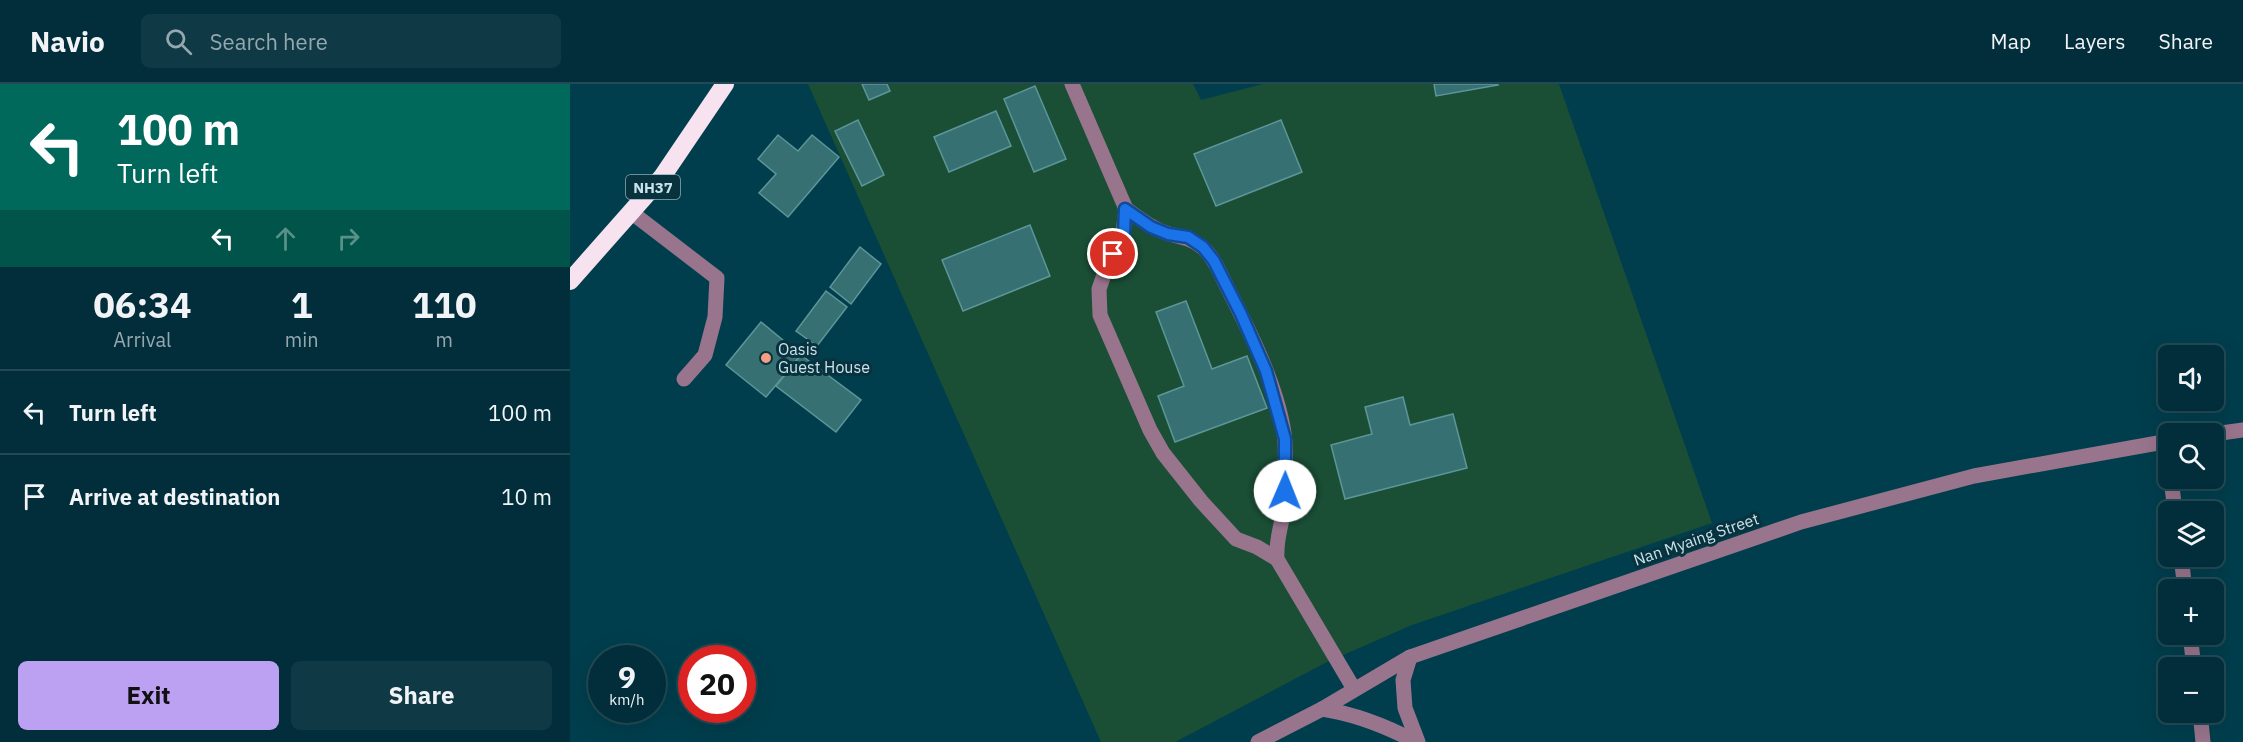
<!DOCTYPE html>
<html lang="en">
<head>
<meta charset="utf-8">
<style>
	:root { --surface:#012e3a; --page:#0f3a45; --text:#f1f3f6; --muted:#96a8af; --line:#234a54; --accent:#bca0f2 }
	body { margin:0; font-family:"IBM Plex Sans",sans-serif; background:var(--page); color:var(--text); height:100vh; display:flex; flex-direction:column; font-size:22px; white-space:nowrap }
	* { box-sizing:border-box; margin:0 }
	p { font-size:20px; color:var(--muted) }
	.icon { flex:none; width:33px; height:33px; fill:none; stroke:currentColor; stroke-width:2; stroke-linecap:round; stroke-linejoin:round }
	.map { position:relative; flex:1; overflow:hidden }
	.details { display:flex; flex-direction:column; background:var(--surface); width:570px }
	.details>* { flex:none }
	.banner { background:#00695c; color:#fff; overflow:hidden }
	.tools { position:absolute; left:1588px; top:261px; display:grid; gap:12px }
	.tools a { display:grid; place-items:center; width:66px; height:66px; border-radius:9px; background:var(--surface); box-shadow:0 6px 24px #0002,0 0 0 2px var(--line); font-size:30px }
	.speed { position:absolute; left:18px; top:561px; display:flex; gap:12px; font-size:30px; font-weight:700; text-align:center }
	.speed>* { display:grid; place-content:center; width:78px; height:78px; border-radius:50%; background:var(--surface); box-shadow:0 6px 24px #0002,0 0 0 2px var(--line); line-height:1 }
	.speed small { font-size:15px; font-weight:400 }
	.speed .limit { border:9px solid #d22; background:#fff; color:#111 }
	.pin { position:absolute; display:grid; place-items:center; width:51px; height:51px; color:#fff; margin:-26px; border:3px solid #fff; border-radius:50%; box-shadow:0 2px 6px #0007 }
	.me { position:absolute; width:66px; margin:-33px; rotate:1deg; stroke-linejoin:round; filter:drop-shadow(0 0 4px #0008) }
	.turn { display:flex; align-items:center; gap:21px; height:126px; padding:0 18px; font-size:27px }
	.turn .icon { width:78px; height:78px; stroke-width:2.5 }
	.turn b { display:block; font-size:42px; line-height:51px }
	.lanes { display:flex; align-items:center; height:57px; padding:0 18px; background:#0003; justify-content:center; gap:30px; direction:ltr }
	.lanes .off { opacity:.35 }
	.eta { display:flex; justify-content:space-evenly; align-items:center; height:102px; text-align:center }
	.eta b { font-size:36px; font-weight:800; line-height:42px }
	.primary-button { display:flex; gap:12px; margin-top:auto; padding:12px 18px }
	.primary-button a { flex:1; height:69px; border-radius:9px; background:var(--accent); color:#111; font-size:24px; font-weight:800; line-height:69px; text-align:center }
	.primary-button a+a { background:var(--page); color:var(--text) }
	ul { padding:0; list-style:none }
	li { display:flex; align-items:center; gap:18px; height:84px; padding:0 18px; border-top:2px solid var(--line) }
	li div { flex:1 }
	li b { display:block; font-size:22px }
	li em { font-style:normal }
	header { display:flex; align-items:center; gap:36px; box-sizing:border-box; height:84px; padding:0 30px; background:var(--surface); border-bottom:2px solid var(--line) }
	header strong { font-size:28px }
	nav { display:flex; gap:33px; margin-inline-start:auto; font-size:21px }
	.search { width:420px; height:54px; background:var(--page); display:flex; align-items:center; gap:15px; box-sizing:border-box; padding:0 21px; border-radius:9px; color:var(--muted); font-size:22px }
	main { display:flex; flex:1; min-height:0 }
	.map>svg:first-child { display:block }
	.green { fill:#1a4f36 }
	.building { fill:#367073; stroke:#5c9699; stroke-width:1.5 }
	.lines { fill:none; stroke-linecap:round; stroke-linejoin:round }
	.minor { stroke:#99758d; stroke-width:15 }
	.highway { stroke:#f6e3ef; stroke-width:18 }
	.route-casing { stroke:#114b97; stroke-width:15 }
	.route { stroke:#1a73e8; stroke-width:10 }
	.poi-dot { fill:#f39f83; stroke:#08323e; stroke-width:2 }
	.labels { text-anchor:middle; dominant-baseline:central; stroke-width:6; stroke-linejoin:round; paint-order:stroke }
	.shield { fill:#08323e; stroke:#8eaeb7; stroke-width:1.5 }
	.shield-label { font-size:15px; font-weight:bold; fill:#c8e3eb }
	.poi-label { font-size:16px; fill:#c8e3eb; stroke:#08323e; text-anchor:start }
	.street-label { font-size:16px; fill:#c8e3eb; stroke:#08323e }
</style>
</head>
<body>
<header>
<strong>Navio</strong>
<div class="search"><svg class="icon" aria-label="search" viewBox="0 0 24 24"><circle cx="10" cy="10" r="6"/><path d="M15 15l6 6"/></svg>Search here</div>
<nav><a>Map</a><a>Layers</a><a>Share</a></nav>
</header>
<main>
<section class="details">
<div class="banner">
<div class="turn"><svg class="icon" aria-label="left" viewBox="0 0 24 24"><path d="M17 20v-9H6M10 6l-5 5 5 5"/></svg><div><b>100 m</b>Turn left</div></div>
<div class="lanes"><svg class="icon" aria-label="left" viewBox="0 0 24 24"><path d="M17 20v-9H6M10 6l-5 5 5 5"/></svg><svg class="icon off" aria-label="ahead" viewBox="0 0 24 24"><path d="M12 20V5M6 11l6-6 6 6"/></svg><svg class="icon off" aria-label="right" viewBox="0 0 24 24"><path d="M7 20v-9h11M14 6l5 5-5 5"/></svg></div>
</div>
<div class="eta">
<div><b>06:34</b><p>Arrival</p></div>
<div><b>1</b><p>min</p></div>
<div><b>110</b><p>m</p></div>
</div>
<ul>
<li><svg class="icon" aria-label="left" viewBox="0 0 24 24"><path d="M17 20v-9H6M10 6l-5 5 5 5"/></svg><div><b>Turn left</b></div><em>100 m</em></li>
<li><svg class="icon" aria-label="arrive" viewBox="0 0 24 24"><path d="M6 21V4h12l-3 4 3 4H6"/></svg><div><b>Arrive at destination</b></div><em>10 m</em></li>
</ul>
<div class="primary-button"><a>Exit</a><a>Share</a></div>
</section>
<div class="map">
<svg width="1673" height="658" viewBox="0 0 1673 658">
	<rect width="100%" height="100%" fill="#013e4d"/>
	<path class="green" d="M238,0H623L631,16L693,0H989L1142,439L842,541L757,578L605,658H531Z"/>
	<g class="building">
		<path d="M292,0H317L320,7L299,16Z"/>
		<path d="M864,0H927L928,1L866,12Z"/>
		<path d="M465,2L496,75L464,88L434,15Z"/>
		<path d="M426,27L441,62L379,88L364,53Z"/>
		<path d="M288,36L314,91L292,102L265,47Z"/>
		<path d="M711,36L732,88L646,122L624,70Z"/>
		<path d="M208,51L228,67L242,51L269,73L218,133L189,109L206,90L188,75Z"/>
		<path d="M460,141L480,192L393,227L372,176Z"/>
		<path d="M290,163L311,180L281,220L260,203Z"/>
		<path d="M256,207L277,223L247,262L226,247Z"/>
		<path d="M616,217L642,285L677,272L697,324L605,358L588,312L614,302L586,228Z"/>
		<path d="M191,238L231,271L196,313L156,281Z"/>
		<path d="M231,271L291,316L266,348L206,302Z"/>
		<path d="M833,313L840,341L883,330L897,384L775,415L761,361L802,350L795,323Z"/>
	</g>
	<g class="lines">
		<g class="minor">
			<path d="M502,0L556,125L553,149L536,185L529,205L530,231L580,346L593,369L631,417L666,455L687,463L707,475"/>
			<path d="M556,125C569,134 582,145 599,150C611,153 621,154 632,163C644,173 651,191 658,205C680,248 711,309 715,358C716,383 715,410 712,435C709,451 706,458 707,475L784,605"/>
			<path d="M61,128L147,194L145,233L135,271L114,295"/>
			<path d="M1644,350L1673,346"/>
			<path d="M1597,358L1599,377"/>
			<path d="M1601,394L1605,428"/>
			<path d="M1611,472L1615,506"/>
			<path d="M1620,550L1624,584"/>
			<path d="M840,573L833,596L835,624L848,658"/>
			<path d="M752,625C785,630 816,642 846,658"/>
			<path d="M1630,628L1633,658"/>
			<path d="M688,658L752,625L840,573L1231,438L1404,392L1599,357"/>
		</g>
		<path class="highway" d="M0,197L92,93L155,0"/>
	</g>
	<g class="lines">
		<g class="route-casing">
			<path id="route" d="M543,170L554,149L555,125L581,143L598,150L618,153L633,163L644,177L671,230L696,287L715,355V407"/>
		</g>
		<use href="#route" class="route"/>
	</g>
	<circle class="poi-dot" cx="196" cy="274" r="6"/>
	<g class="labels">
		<rect class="shield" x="56" y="91" width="54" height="24" rx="4.5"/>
		<g class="shield-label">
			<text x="83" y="103">NH37</text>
		</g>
		<g class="poi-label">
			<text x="208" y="265">Oasis<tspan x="208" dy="18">Guest House</tspan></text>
		</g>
		<g class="street-label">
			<text transform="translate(1126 455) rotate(-19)">Nan Myaing Street</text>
		</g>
	</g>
</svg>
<div class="tools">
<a><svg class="icon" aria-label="sound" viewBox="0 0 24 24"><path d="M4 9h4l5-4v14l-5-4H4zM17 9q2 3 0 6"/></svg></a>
<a><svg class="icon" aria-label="search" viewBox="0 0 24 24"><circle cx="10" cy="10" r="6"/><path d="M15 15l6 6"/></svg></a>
<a><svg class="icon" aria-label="layers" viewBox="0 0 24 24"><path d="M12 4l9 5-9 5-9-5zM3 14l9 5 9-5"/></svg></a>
<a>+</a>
<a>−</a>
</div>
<div class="speed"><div>9<small>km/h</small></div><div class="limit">20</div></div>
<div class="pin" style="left:543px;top:170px;background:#d93025"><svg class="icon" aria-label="arrive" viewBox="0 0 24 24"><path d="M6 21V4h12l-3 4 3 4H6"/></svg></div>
<svg class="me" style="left:715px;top:407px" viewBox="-20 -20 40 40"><circle r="19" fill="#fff"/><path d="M0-13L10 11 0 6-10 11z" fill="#1a73e8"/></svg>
</div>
</main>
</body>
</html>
